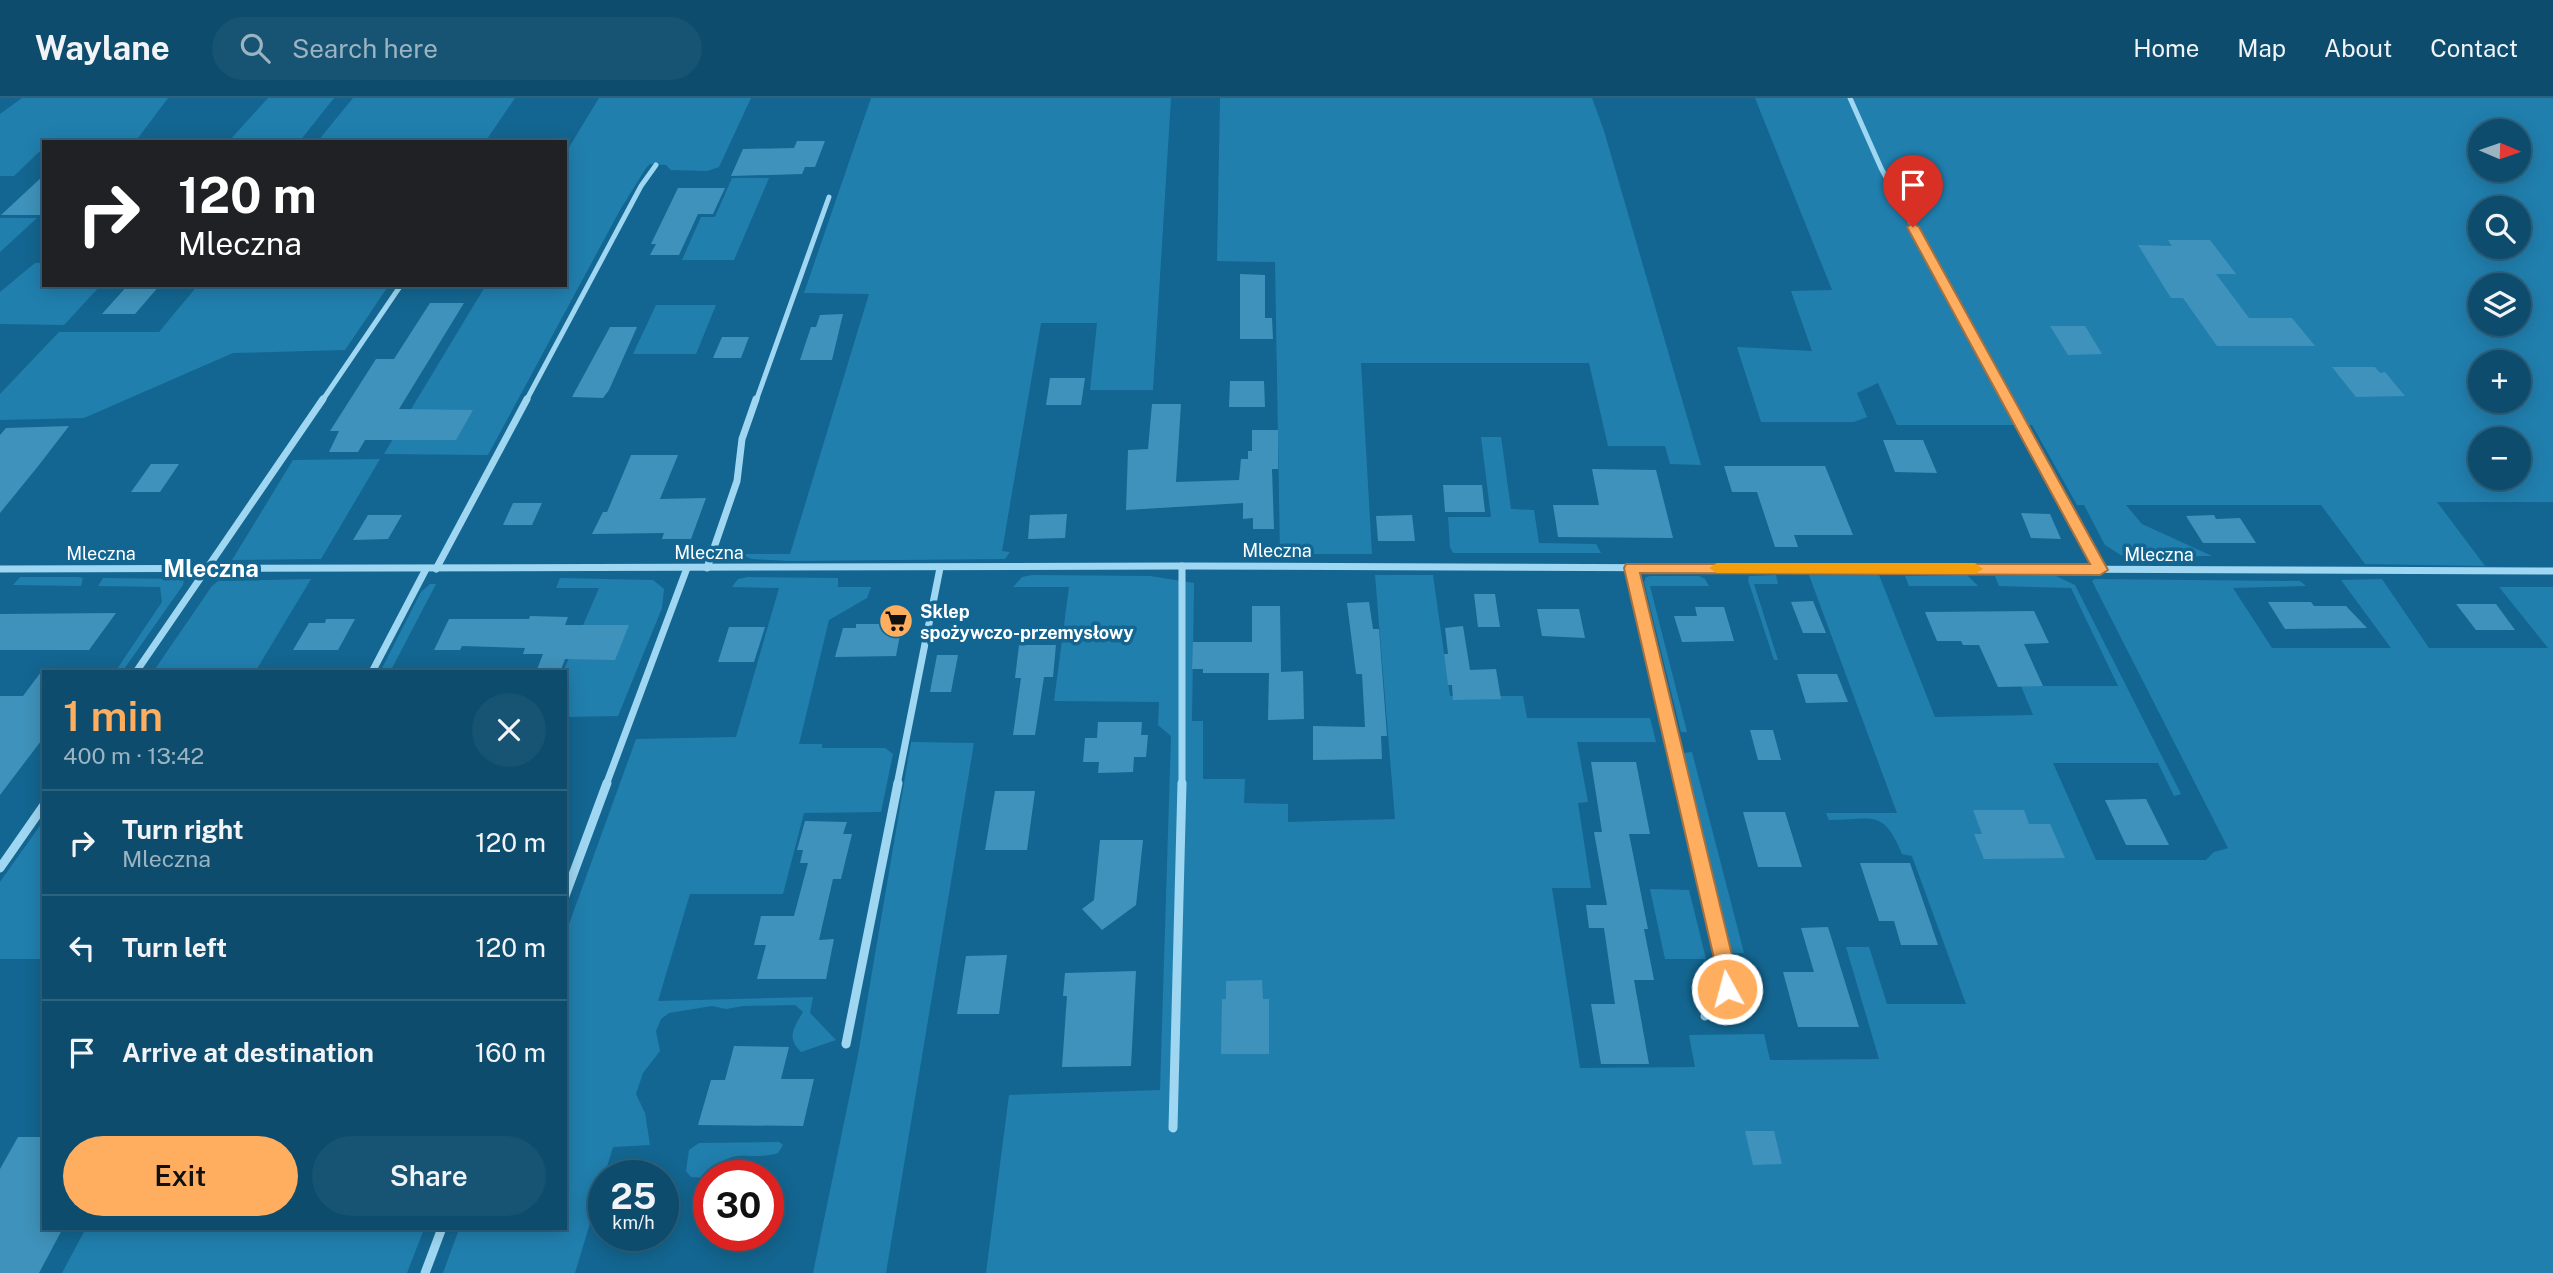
<!DOCTYPE html>
<html lang="en">
<head>
<meta charset="utf-8">
<style>
	:root { --surface:#0e4c6d; --page:#175372; --text:#f1f3f6; --muted:#9bb4c2; --line:#2e6380; --accent:#ffae60 }
	body { margin:0; font-family:"Public Sans",sans-serif; background:var(--page); color:var(--text); height:100vh; display:flex; flex-direction:column; font-size:26px; white-space:nowrap }
	* { box-sizing:border-box; margin:0 }
	p { font-size:23px; color:var(--muted) }
	.icon { flex:none; width:38px; height:38px; fill:none; stroke:currentColor; stroke-width:2; stroke-linecap:round; stroke-linejoin:round }
	.map { position:relative; flex:1; overflow:hidden }
	.side { position:absolute; left:42px; top:572px; width:525px; height:560px; display:flex; flex-direction:column; background:var(--surface); border-radius:0px; box-shadow:0 4px 18px #0003,0 0 0 2px var(--line) }
	.side>* { flex:none }
	.top-card { position:absolute; left:42px; top:42px; width:525px; height:147px; border-radius:0px; box-shadow:0 4px 18px #0003,0 0 0 2px var(--line); background:#202124; color:#fff; overflow:hidden }
	.needle { width:46px; rotate:92deg }
	.buttons { position:absolute; left:2468px; top:21px; display:grid; gap:14px }
	.buttons a { display:grid; place-items:center; width:63px; height:63px; border-radius:50%; background:var(--surface); box-shadow:0 4px 18px #0003,0 0 0 2px var(--line); font-size:35px }
	.speed { position:absolute; left:588px; top:1062px; display:flex; gap:14px; font-size:35px; font-weight:700; text-align:center }
	.speed>* { display:grid; place-content:center; width:91px; height:91px; border-radius:50%; background:var(--surface); box-shadow:0 4px 18px #0003,0 0 0 2px var(--line); line-height:1 }
	.speed small { font-size:18px; font-weight:400 }
	.speed .limit { border:10px solid #d22; background:#fff; color:#111 }
	.pin { position:absolute; display:grid; place-items:center; width:60px; height:60px; color:#fff; margin:-72px -30px; border-radius:50% 50% 50% 0; rotate:-45deg; box-shadow:0 0 7px #0007 }
	.pin .icon { rotate:45deg }
	.me { position:absolute; width:77px; margin:-38px; rotate:353deg; stroke-linejoin:round; filter:drop-shadow(0 0 5px #0008) }
	.turn { display:flex; align-items:center; gap:24px; height:147px; padding:0 21px; font-size:32px }
	.turn .icon { width:91px; height:91px; stroke-width:2.5 }
	.turn b { display:block; font-size:49px; line-height:60px }
	.round { display:grid; place-items:center; flex:none; width:74px; height:74px; border-radius:37px; background:var(--page) }
	.head { display:flex; align-items:center; justify-content:space-between; height:119px; padding:0 21px }
	h1 { font-size:42px; font-weight:600; line-height:52px; color:var(--accent) }
	.action { display:flex; gap:14px; margin-top:auto; padding:14px 21px }
	.action a { flex:1; height:80px; border-radius:42px; background:var(--accent); color:#111; font-size:28px; font-weight:600; line-height:80px; text-align:center }
	.action a+a { background:var(--page); color:var(--text) }
	ul { padding:0; list-style:none }
	li { display:flex; align-items:center; gap:21px; height:105px; padding:0 21px; border-top:2px solid var(--line) }
	li div { flex:1 }
	li b { display:block; font-size:26px }
	li em { font-style:normal }
	header { display:flex; align-items:center; gap:42px; box-sizing:border-box; height:98px; padding:0 35px; background:var(--surface); border-bottom:2px solid var(--line) }
	header strong { font-size:33px }
	nav { display:flex; gap:38px; margin-inline-start:auto; font-size:24px }
	.search { width:490px; height:63px; background:var(--page); display:flex; align-items:center; gap:18px; box-sizing:border-box; padding:0 24px; border-radius:38px; color:var(--muted); font-size:26px }
	.map>svg:first-child { display:block }
	.green { fill:#217fae; fill-rule:evenodd }
	.building { fill:#3f92bb }
	.lines { fill:none; stroke-linecap:round; stroke-linejoin:round }
	.street-far2 { stroke:#9fd7f2; stroke-width:5 }
	.street-far1 { stroke:#9fd7f2; stroke-width:7 }
	.street { stroke:#9fd7f2; stroke-width:9 }
	.route { fill:#ffae60; stroke:#a6713e; stroke-width:2 }
	.slow { fill:#f59e0b }
	.labels { text-anchor:middle; dominant-baseline:central; stroke-width:7; stroke-linejoin:round; paint-order:stroke }
	.street-label { font-size:18px; fill:#fff; stroke:#136691 }
	.poi-label { font-size:18px; font-weight:bold; fill:#fff; stroke:#136691; text-anchor:start }
	.district-label { font-size:24px; font-weight:bold; fill:#fff; stroke:#136691 }
</style>
</head>
<body>
<header>
<strong>Waylane</strong>
<div class="search"><svg class="icon" aria-label="search" viewBox="0 0 24 24"><circle cx="10" cy="10" r="6"/><path d="M15 15l6 6"/></svg>Search here</div>
<nav><a>Home</a><a>Map</a><a>About</a><a>Contact</a></nav>
</header>
<div class="map">
<svg width="2553" height="1175" viewBox="0 0 2553 1175">
	<rect width="100%" height="100%" fill="#136691"/>
	<g class="green">
		<path d="M22,0H168L135,44H44V54H39L14,78H0V16Z"/>
		<path d="M268,0H334L299,44H228Z"/>
		<path d="M353,0H515L485,44H317Z"/>
		<path d="M599,0H751L719,69L707,73L671,72L666,67L650,66L646,70L620,112L488,357L384,356L486,187H565V56Z"/>
		<path d="M871,0H1171L1153,292H1090L1097,225H1041L1002,453L1010,454L1005,461L788,463L752,461L739,456H790L869,196L804,195Z"/>
		<path d="M1220,0H1592L1604,33L1701,367L1670,366L1665,348H1608L1589,265H1361L1372,456H1280L1275,164L1217,163Z"/>
		<path d="M1755,0H2553V404H2437L2485,468L2365,466L2321,407H2126L2142,426L2212,458L2124,459L2105,447L2084,407H2077L2032,327H1897L1878,285L1857,295L1867,319L1854,324H1761L1737,249L1812,253L1791,193L1832,192ZM2480,33H2518V72H2480ZM2480,110H2518V149H2480ZM2480,187H2518V226H2480ZM2480,264H2518V303H2480ZM2480,341H2518V380H2480Z"/>
		<path d="M732,80H769L734,162H682L701,119H715Z"/>
		<path d="M0,120H37L0,154Z"/>
		<path d="M35,165H44V187H101L64,227L0,226V194Z"/>
		<path d="M198,187H389L345,252L233,255L84,320L0,322V296L59,234H159Z"/>
		<path d="M656,207H716L696,256H633Z"/>
		<path d="M1481,339H1501L1511,411L1534,412L1539,445L1596,446L1601,455H1453L1450,449L1448,419H1491Z"/>
		<path d="M380,361L321,461L232,462L293,362Z"/>
		<path d="M1032,477L1150,478L1194,485L1192,623H1203V681H1245L1244,705L1288,706V724L1395,721L1375,477H1433L1450,598H1523L1527,620H1650L1656,644H1577L1588,704L1578,705L1591,790H1552L1580,970L1695,969L1689,937L1764,936L1770,962L1879,961L1846,849H1869L1887,906H1966L1912,758L1902,756C1883,710 1873,722 1829,722L1826,715H1897L1809,477H1879L1935,619L2033,617L2021,588H2118L2071,490L1999,488L1995,478H2056L2075,487L2181,696L2174,698L2158,665H2053L2096,762H2206L2214,754L2228,750L2092,483L2095,481L2300,483L2306,488L2233,490L2272,550H2391L2341,482L2382,481L2429,550H2548L2499,489H2553V1175H986L1009,997L1160,992L1171,638L1158,627L1159,604L1054,603L1069,489H1013L1022,479Z"/>
		<path d="M1776,477L1778,486H1754L1778,562H1774L1748,482L1749,478Z"/>
		<path d="M1967,477L1978,488H1909L1905,478Z"/>
		<path d="M1650,478H1699L1705,481L1709,488H1650L1687,634H1681L1644,484L1646,479Z"/>
		<path d="M20,479H78L83,480L81,488L13,487Z"/>
		<path d="M748,479L838,480V489H871L867,500L829,522L799,646H822V650H885L893,656L881,714L804,715L783,796H690L658,903L813,899L810,915L836,942L801,954C786,940 794,929 803,914L795,907L743,908L726,911L712,908L669,915L661,921L656,933L660,953L643,975L636,996L645,1015L650,1047L613,1049L575,1175H443L459,1131L565,1130V837L636,641L736,639L779,490L732,489L738,481Z"/>
		<path d="M103,480L184,481L183,487L122,574H115L162,504L160,489L98,488Z"/>
		<path d="M560,480L653,482L664,491L662,510L618,618L565,619L563,574L599,490H556Z"/>
		<path d="M311,481L255,574H153L212,488L218,483Z"/>
		<path d="M430,486H436L390,574H380L421,494Z"/>
		<path d="M911,644L974,645L886,1175H813L858,957Z"/>
		<path d="M1692,654L1744,855H1732L1684,655Z"/>
		<path d="M44,722V861H0V784Z"/>
		<path d="M1650,791L1689,792L1706,861H1665Z"/>
		<path d="M779,1044L783,1047L778,1055C746,1065 733,1044 707,1080L691,1079L686,1073L689,1052L699,1045Z"/>
		<path d="M86,1130H424V1131L407,1175H62Z"/>
	</g>
	<g class="building">
		<path d="M797,43H825L815,69H805L802,76L731,78L743,51L794,50Z"/>
		<path d="M44,77V117H1Z"/>
		<path d="M678,90H725L713,116H698L679,157H650L656,146H651Z"/>
		<path d="M2168,142H2210L2236,176H2216L2249,220H2292L2315,248H2217L2183,200H2171L2138,147L2172,148Z"/>
		<path d="M1240,176L1265,177V220H1272L1273,241H1240Z"/>
		<path d="M128,187H160L135,216H102Z"/>
		<path d="M430,205H464L399,311L473,312L456,342H365L358,354H329L339,333H330L376,261H394Z"/>
		<path d="M843,216L832,262H800L811,229H816L820,217Z"/>
		<path d="M2050,228H2085L2102,256L2068,257Z"/>
		<path d="M610,229H637L609,292L603,300L572,299Z"/>
		<path d="M722,239H749L741,260H713Z"/>
		<path d="M2332,269H2375L2380,275L2385,274L2405,298L2356,299Z"/>
		<path d="M1050,280H1085L1081,307H1046Z"/>
		<path d="M1230,283H1264L1265,309H1229Z"/>
		<path d="M1152,306H1181L1176,384L1239,382L1241,361H1248V353H1252V332H1278V371H1272L1274,431H1253V420L1243,421V405L1126,412L1128,352L1148,351Z"/>
		<path d="M69,328L39,367L0,415V337L6,330Z"/>
		<path d="M1883,342H1923L1937,375L1895,374Z"/>
		<path d="M631,357H678L660,401L706,400L691,441H662L664,435L592,436L603,414H607L610,407Z"/>
		<path d="M151,366H179L160,394H131Z"/>
		<path d="M1724,368H1825L1853,437H1794L1798,449H1775L1757,394H1732Z"/>
		<path d="M1592,371L1656,372L1673,440L1558,439L1553,407H1599Z"/>
		<path d="M1443,387H1482L1485,414H1445Z"/>
		<path d="M513,405H542L532,427H503Z"/>
		<path d="M2021,415L2050,416L2061,441L2031,440Z"/>
		<path d="M1067,416L1065,440L1028,441L1030,417Z"/>
		<path d="M368,417H402L388,441L353,442Z"/>
		<path d="M1412,417L1415,443H1378L1376,418Z"/>
		<path d="M2214,417L2216,421L2240,420L2256,445H2203L2186,418Z"/>
		<path d="M1474,496H1495L1500,529H1478Z"/>
		<path d="M1813,503L1826,535H1803L1791,504Z"/>
		<path d="M1369,504L1373,531H1379L1387,638H1381L1382,661L1313,662V628L1365,629L1362,576H1356L1347,505Z"/>
		<path d="M2268,504H2311L2314,508H2346L2367,530L2285,531Z"/>
		<path d="M2456,506H2496L2515,532H2476Z"/>
		<path d="M1252,508H1280L1281,574L1303,573L1304,621L1268,622L1269,575H1203V571H1192L1193,544H1252Z"/>
		<path d="M1695,509H1724L1734,543L1682,544L1674,518H1697Z"/>
		<path d="M1537,511H1579L1585,540L1542,538Z"/>
		<path d="M2034,513L2049,545L2024,546L2043,588L1998,589L1979,547H1963L1961,543H1937L1925,514Z"/>
		<path d="M116,515L89,552H0V516Z"/>
		<path d="M530,518L568,519L565,527H629L615,562L565,561L560,574H536L543,556H523L525,550L462,548L460,552H434L449,521H529Z"/>
		<path d="M326,521H355L338,552H293L309,525H325Z"/>
		<path d="M856,526H902L896,558L835,559L843,530H856Z"/>
		<path d="M1463,528L1470,572L1496,571L1501,601L1453,602L1452,587H1448L1444,556H1448L1445,530Z"/>
		<path d="M729,529H765L754,564H718Z"/>
		<path d="M1019,547H1056L1053,579H1044L1035,637H1013L1021,580H1015Z"/>
		<path d="M937,557H958L951,594H930Z"/>
		<path d="M44,570V639L0,697V598H23Z"/>
		<path d="M1797,576H1837L1848,604L1806,605Z"/>
		<path d="M1098,624H1142L1141,637H1148L1146,659H1134L1133,674L1098,675L1099,664H1083L1085,640H1097Z"/>
		<path d="M1750,632H1773L1781,662H1758Z"/>
		<path d="M1591,664H1636L1650,736H1629L1648,831H1644L1654,882H1634L1649,966H1601L1591,906H1615L1604,830H1589L1586,807H1607L1594,734H1602Z"/>
		<path d="M995,693H1035L1027,752H985Z"/>
		<path d="M2146,701L2169,747H2126L2105,702Z"/>
		<path d="M1973,712H2024L2029,726H2050L2065,760L1984,761L1974,736H1982Z"/>
		<path d="M1743,714H1785L1802,769H1758Z"/>
		<path d="M805,723L847,724L843,736H852L841,781H833L819,842L834,841L826,881H757L766,847H754L761,818H794L808,765H800L803,752H797Z"/>
		<path d="M1100,742H1143L1136,807L1102,832L1082,811L1094,802Z"/>
		<path d="M1860,765H1910L1938,847H1901L1894,823H1879Z"/>
		<path d="M1828,829L1859,929H1798L1783,874H1814L1801,830Z"/>
		<path d="M1007,857L999,916H957L966,858Z"/>
		<path d="M1136,873L1131,968L1062,969L1067,898H1063L1065,875Z"/>
		<path d="M1262,882L1263,901H1269V956H1221L1222,901H1226V883Z"/>
		<path d="M734,948L789,949L781,981H814L803,1028L698,1027L711,982H725Z"/>
		<path d="M1745,1033H1774L1782,1066L1753,1067Z"/>
		<path d="M18,1039H44V1130H63L39,1175H0V1071Z"/>
	</g>
	<g class="lines">
		<g class="street-far2">
			<path d="M1850,0L1881,70L2008,303"/>
			<path d="M322,303L401,187"/>
			<path d="M526,303L641,88L656,67"/>
			<path d="M756,303L829,99"/>
		</g>
		<g class="street-far1">
			<path d="M2007,301L2100,472"/>
			<path d="M707,470L737,383L742,341L756,301"/>
			<path d="M1631,470L1683,687"/>
			<path d="M0,471L1182,468L2553,473"/>
			<path d="M436,471L527,301"/>
			<path d="M136,574L323,301"/>
			<path d="M372,574L426,471"/>
			<path d="M606,687L687,470"/>
			<path d="M897,687L940,470"/>
			<path d="M1182,687V468"/>
		</g>
		<g class="street">
			<path d="M1682,685L1729,882L1727,891L1705,918"/>
			<path d="M0,770L44,707"/>
			<path d="M565,798L607,685"/>
			<path d="M846,946L898,685"/>
			<path d="M1173,1030L1182,685"/>
			<path d="M425,1175L442,1130"/>
		</g>
	</g>
	<path class="route" d="M1913,125L1919,129L2108,472L2100,477L1640,475L1738,882L1734,897L1727,900L1720,897L1718,891L1719,882L1624,470L1626,466H2090L1907,129Z"/>
	<path class="slow" d="M1717,465H1975L1983,471L1975,476L1717,475L1709,470Z"/>
	<defs>
		<g id="supermarket-disc" transform="scale(1.75)"><circle r="9.5" fill="#ffae60" stroke="#136691"/><path d="M-6-5.5h2.5l.6 2H6L4.5 2H-2.5L-4.4-4H-6ZM-1.5 3.2a1.3 1.3 0 1 0 .1 0ZM3 3.2a1.3 1.3 0 1 0 .1 0Z" fill="#111"/></g>
	</defs>
	<g fill-rule="evenodd">
		<use href="#supermarket-disc" x="896" y="523"/>
	</g>
	<g class="labels">
		<g class="street-label">
			<text x="1277" y="452">Mleczna</text>
			<text x="709" y="454">Mleczna</text>
			<text x="101" y="455">Mleczna</text>
			<text x="2159" y="456">Mleczna</text>
		</g>
		<g class="poi-label">
			<text x="920" y="513">Sklep<tspan x="920" dy="21">spożywczo-przemysłowy</tspan></text>
		</g>
		<g class="district-label">
			<text x="211" y="470">Mleczna</text>
		</g>
	</g>
</svg>
<div class="buttons">
<a><svg class="needle" viewBox="-14 -14 28 28"><path d="M0-13l5 13h-10z" fill="#e53935"/><path d="M0 13l5-13h-10z" fill="#9bb4c2"/></svg></a>
<a><svg class="icon" aria-label="search" viewBox="0 0 24 24"><circle cx="10" cy="10" r="6"/><path d="M15 15l6 6"/></svg></a>
<a><svg class="icon" aria-label="layers" viewBox="0 0 24 24"><path d="M12 4l9 5-9 5-9-5zM3 14l9 5 9-5"/></svg></a>
<a>+</a>
<a>−</a>
</div>
<div class="speed"><div>25<small>km/h</small></div><div class="limit">30</div></div>
<div class="pin" style="left:1913px;top:129px;background:#d93025"><svg class="icon" aria-label="arrive" viewBox="0 0 24 24"><path d="M6 21V4h12l-3 4 3 4H6"/></svg></div>
<svg class="me" style="left:1727px;top:891px" viewBox="-20 -20 40 40"><circle r="17" fill="#ffae60" stroke="#fff" stroke-width="3"/><path d="M0-11L8 9 0 5-8 9z" fill="#fff"/></svg>
<div class="top-card">
<div class="turn"><svg class="icon" aria-label="right" viewBox="0 0 24 24"><path d="M7 20v-9h11M14 6l5 5-5 5"/></svg><div><b>120 m</b>Mleczna</div></div>
</div>
<section class="side">
<div class="head"><div><h1>1 min</h1><p>400 m · 13:42</p></div><a class="round"><svg class="icon" aria-label="close" viewBox="0 0 24 24"><path d="M6 6l12 12M18 6L6 18"/></svg></a></div>
<ul>
<li><svg class="icon" aria-label="right" viewBox="0 0 24 24"><path d="M7 20v-9h11M14 6l5 5-5 5"/></svg><div><b>Turn right</b><p>Mleczna</p></div><em>120 m</em></li>
<li><svg class="icon" aria-label="left" viewBox="0 0 24 24"><path d="M17 20v-9H6M10 6l-5 5 5 5"/></svg><div><b>Turn left</b></div><em>120 m</em></li>
<li><svg class="icon" aria-label="arrive" viewBox="0 0 24 24"><path d="M6 21V4h12l-3 4 3 4H6"/></svg><div><b>Arrive at destination</b></div><em>160 m</em></li>
</ul>
<div class="action"><a>Exit</a><a>Share</a></div>
</section>
</div>
</body>
</html>
